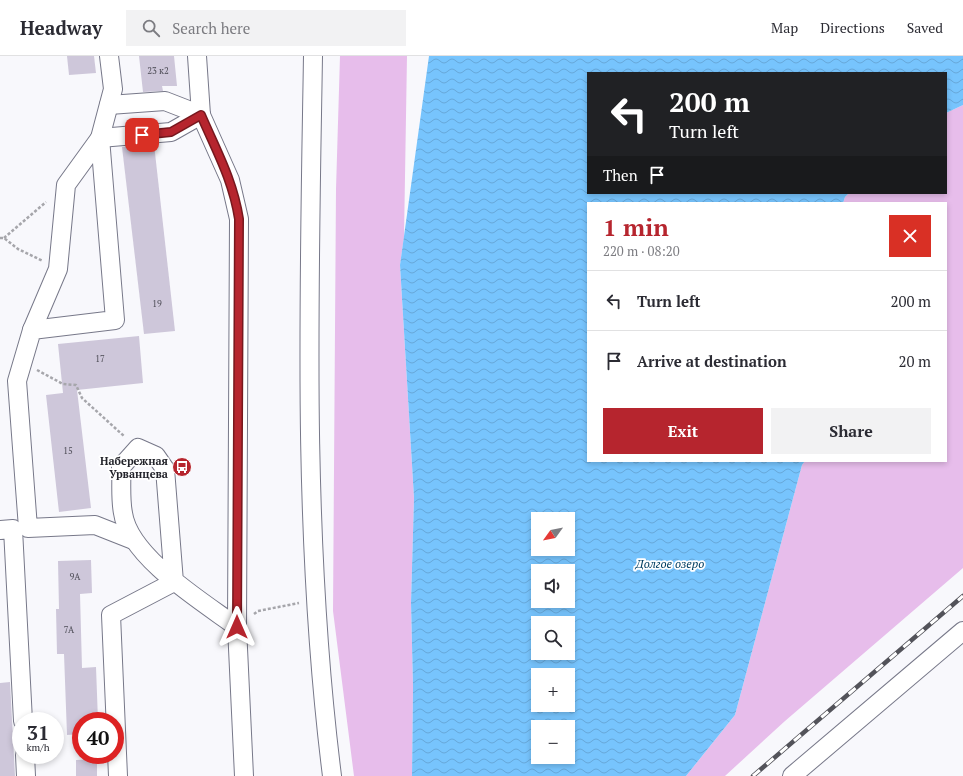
<!DOCTYPE html>
<html lang="en">
<head>
<meta charset="utf-8">
<style>
	:root { --surface:#fff; --page:#f2f2f3; --text:#2b2b33; --muted:#7c7c81; --line:#e1e1e2; --accent:#b6252e }
	body { margin:0; font-family:"PT Serif",serif; background:var(--page); color:var(--text); height:100vh; display:flex; flex-direction:column; font-size:15px; white-space:nowrap }
	* { box-sizing:border-box; margin:0 }
	p { font-size:13px; color:var(--muted) }
	.icon { flex:none; width:22px; height:22px; fill:none; stroke:currentColor; stroke-width:2; stroke-linecap:round; stroke-linejoin:round }
	.map { position:relative; flex:1; overflow:hidden }
	.details { position:absolute; left:587px; top:146px; width:360px; height:260px; display:flex; flex-direction:column; background:var(--surface); border-radius:0px; box-shadow:0 2px 6px #0003 }
	.details>* { flex:none }
	.guide { position:absolute; left:587px; top:16px; width:360px; height:122px; border-radius:0px; box-shadow:0 2px 6px #0003; background:#202124; color:#fff; overflow:hidden }
	.needle { width:26px; rotate:237deg }
	.fabs { position:absolute; left:531px; top:456px; display:grid; gap:8px }
	.fabs a { display:grid; place-items:center; width:44px; height:44px; border-radius:0px; background:var(--surface); box-shadow:0 2px 6px #0003; font-size:20px }
	.speed { position:absolute; left:12px; top:656px; display:flex; gap:8px; font-size:20px; font-weight:700; text-align:center }
	.speed>* { display:grid; place-content:center; width:52px; height:52px; border-radius:50%; background:var(--surface); box-shadow:0 2px 6px #0003; line-height:1 }
	.speed small { font-size:10px; font-weight:400 }
	.speed .limit { border:6px solid #d22; background:#fff; color:#111 }
	.pin { position:absolute; display:grid; place-items:center; width:34px; height:34px; color:#fff; margin:-17px; border-radius:8px; box-shadow:0 2px 6px #0006 }
	.me { position:absolute; width:44px; margin:-22px; rotate:0deg; stroke-linejoin:round; filter:drop-shadow(0 0 3px #0008) }
	.turn { display:flex; align-items:center; gap:14px; height:84px; padding:0 16px; font-size:18px }
	.turn .icon { width:52px; height:52px; stroke-width:2.5 }
	.turn b { display:block; font-size:28px; line-height:34px }
	.then { display:flex; align-items:center; height:38px; padding:0 16px; background:#0003; gap:8px; font-size:15px }
	.round { display:grid; place-items:center; flex:none; width:42px; height:42px; border-radius:0px; background:var(--page) }
	.head { display:flex; align-items:center; justify-content:space-between; height:68px; padding:0 16px }
	h1 { font-size:24px; font-weight:700; line-height:30px; color:var(--accent) }
	.cta { display:flex; gap:8px; margin-top:auto; padding:8px 16px }
	.cta a { flex:1; height:46px; border-radius:0px; background:var(--accent); color:#fff; font-size:16px; font-weight:700; line-height:46px; text-align:center }
	.cta a+a { background:var(--page); color:var(--text) }
	ul { padding:0; list-style:none }
	li { display:flex; align-items:center; gap:12px; height:60px; padding:0 16px; border-top:1px solid var(--line) }
	li div { flex:1 }
	li b { display:block; font-size:15px }
	li em { font-style:normal }
	header { display:flex; align-items:center; gap:24px; box-sizing:border-box; height:56px; padding:0 20px; background:var(--surface); border-bottom:1px solid var(--line) }
	header strong { font-size:19px }
	nav { display:flex; gap:22px; margin-inline-start:auto; font-size:14px }
	.search { width:280px; height:36px; background:var(--page); display:flex; align-items:center; gap:10px; box-sizing:border-box; padding:0 14px; border-radius:0px; color:var(--muted); font-size:15px }
	.map>svg:first-child { display:block }
	.grass { fill:#e7bdeb }
	.water { fill:url(#water-waves); fill-rule:evenodd }
	.building { fill:#cec7da }
	.lines { fill:none; stroke-linecap:round; stroke-linejoin:round }
	.minor-casing { stroke:#777889; stroke-width:20 }
	.path { stroke:#a6a6ab; stroke-width:2.5; stroke-dasharray:3 2; stroke-linecap:butt }
	.minor { stroke:#fff; stroke-width:18 }
	.rail-casing { stroke:#53535a; stroke-width:4.5 }
	.rail { stroke:#fff; stroke-width:3; stroke-dasharray:9; stroke-linecap:butt }
	.route-casing { stroke:#76181e; stroke-width:10 }
	.route { stroke:#b6252e; stroke-width:7 }
	.labels { text-anchor:middle; dominant-baseline:central; stroke-width:3.5; stroke-linejoin:round; paint-order:stroke }
	.number-label { font-size:9px; fill:#4d4c56 }
	.poi-label { font-size:11px; font-weight:bold; fill:#22232a; stroke:#fff; text-anchor:end }
	.water-label { font-size:12px; font-style:italic; fill:#003f63; stroke:#fff }
</style>
</head>
<body>
<header>
<strong>Headway</strong>
<div class="search"><svg class="icon" aria-label="search" viewBox="0 0 24 24"><circle cx="10" cy="10" r="6"/><path d="M15 15l6 6"/></svg>Search here</div>
<nav><a>Map</a><a>Directions</a><a>Saved</a></nav>
</header>
<div class="map">
<svg width="963" height="720" viewBox="0 0 963 720">
	<defs>
		<pattern id="water-waves" width="16" height="10" patternUnits="userSpaceOnUse"><rect width="16" height="10" fill="#77c4fd"/><path d="M0 5q4-4 8 0t8 0" fill="none" stroke="#67a8d9"/></pattern>
	</defs>
	<rect width="100%" height="100%" fill="#f8f8fc"/>
	<g class="grass">
		<path d="M340,0H407L404,181L400,209L414,442L411,547L413,631L412,720H354L333,555L336,133Z"/>
		<path d="M963,49V512L785,665L725,720H686L735,659L802,409L805,405H946V147H843L845,141L849,137H946V57Z"/>
	</g>
	<path class="water" d="M429,0H963V49L946,57V17H588V137H849L845,141L843,147H588V405H805L802,409L735,659L686,720H412L413,631L411,547L414,442L400,209ZM538,463H568V493H538ZM538,515H568V545H538ZM538,567H568V597H538ZM538,619H568V649H538ZM538,671H568V701H538Z"/>
	<g class="building">
		<path d="M67,0H94L96,17L69,19Z"/>
		<path d="M139,0H174L177,30H162L163,35L143,36Z"/>
		<path d="M154,88L175,275L144,278L122,91Z"/>
		<path d="M139,280L143,327L77,334L91,452L59,456L46,339L63,337L58,288Z"/>
		<path d="M91,504L92,537L80,538L82,612L96,611L98,665H81V678L67,679L64,598H57L56,553H59L58,505Z"/>
		<path d="M10,626L15,720H0V627Z"/>
		<path d="M97,703V720H76V704Z"/>
	</g>
	<g class="lines">
		<g class="minor-casing">
			<g id="minor">
				<path d="M109,0L113,33L100,82L115,264L32,274L17,325L28,472L95,469L133,484"/>
				<path d="M197,0L201,59L230,124L239,163L237,571L244,720"/>
				<path d="M313,0C309,240 302,482 332,720"/>
				<path d="M109,49L165,45L201,59"/>
				<path d="M32,274L58,213L66,129L100,82L171,76L201,59"/>
				<path d="M0,474L13,473L23,665"/>
				<path d="M174,526L165,413L156,400L138,392L121,411C122,426 120,442 123,457C129,501 203,546 237,571"/>
				<path d="M25,699L26,720"/>
				<path d="M118,720L111,559L174,526"/>
				<path d="M792,720L963,575"/>
			</g>
		</g>
		<g class="path">
			<path d="M0,182H4L18,193L43,205"/>
			<path d="M4,182L46,146"/>
			<path d="M37,314L63,328L76,329L82,342L125,381"/>
			<path d="M254,558L258,555L299,547"/>
		</g>
		<use href="#minor" class="minor"/>
		<g class="rail-casing">
			<path id="rail" d="M753,720L963,540"/>
		</g>
		<use href="#rail" class="rail"/>
	</g>
	<g class="lines">
		<g class="route-casing">
			<path id="route" d="M142,79L171,76L201,59C216,94 233,124 239,163L237,571"/>
		</g>
		<use href="#route" class="route"/>
	</g>
	<defs>
		<g id="bus-disc" transform="scale(1)"><circle r="9.5" fill="#b6252e" stroke="#fff"/><path d="M-5-6H5V4H4V6H2V4H-2V6H-4V4H-5ZM-3.5-4V0h7V-4ZM-3.5 1.2v1.5H-2V1.2ZM2 1.2v1.5H3.5V1.2Z" fill="#fff"/></g>
	</defs>
	<g fill-rule="evenodd">
		<use href="#bus-disc" x="182" y="411"/>
	</g>
	<g class="labels">
		<g class="number-label">
			<text x="158" y="15">23 к2</text>
			<text x="157" y="248">19</text>
			<text x="100" y="303">17</text>
			<text x="68" y="395">15</text>
			<text x="75" y="521">9А</text>
			<text x="69" y="574">7А</text>
		</g>
		<g class="poi-label">
			<text x="168" y="405">Набережная<tspan x="168" dy="13">Урванцева</tspan></text>
		</g>
		<g class="water-label">
			<text x="670" y="507">Долгое озеро</text>
		</g>
	</g>
</svg>
<div class="fabs">
<a><svg class="needle" viewBox="-14 -14 28 28"><path d="M0-13l5 13h-10z" fill="#e53935"/><path d="M0 13l5-13h-10z" fill="#7c7c81"/></svg></a>
<a><svg class="icon" aria-label="sound" viewBox="0 0 24 24"><path d="M4 9h4l5-4v14l-5-4H4zM17 9q2 3 0 6"/></svg></a>
<a><svg class="icon" aria-label="search" viewBox="0 0 24 24"><circle cx="10" cy="10" r="6"/><path d="M15 15l6 6"/></svg></a>
<a>+</a>
<a>−</a>
</div>
<div class="speed"><div>31<small>km/h</small></div><div class="limit">40</div></div>
<div class="pin" style="left:142px;top:79px;background:#d93025"><svg class="icon" aria-label="arrive" viewBox="0 0 24 24"><path d="M6 21V4h12l-3 4 3 4H6"/></svg></div>
<svg class="me" style="left:237px;top:571px" viewBox="-20 -20 40 40"><path d="M0-17L14 15 0 8-14 15z" fill="#b6252e" stroke="#fff" stroke-width="4"/></svg>
<div class="guide">
<div class="turn"><svg class="icon" aria-label="left" viewBox="0 0 24 24"><path d="M17 20v-9H6M10 6l-5 5 5 5"/></svg><div><b>200 m</b>Turn left</div></div>
<div class="then">Then<svg class="icon" aria-label="arrive" viewBox="0 0 24 24"><path d="M6 21V4h12l-3 4 3 4H6"/></svg></div>
</div>
<section class="details">
<div class="head"><div><h1>1 min</h1><p>220 m · 08:20</p></div><a class="round" style="background:#d93025;color:#fff"><svg class="icon" aria-label="close" viewBox="0 0 24 24"><path d="M6 6l12 12M18 6L6 18"/></svg></a></div>
<ul>
<li><svg class="icon" aria-label="left" viewBox="0 0 24 24"><path d="M17 20v-9H6M10 6l-5 5 5 5"/></svg><div><b>Turn left</b></div><em>200 m</em></li>
<li><svg class="icon" aria-label="arrive" viewBox="0 0 24 24"><path d="M6 21V4h12l-3 4 3 4H6"/></svg><div><b>Arrive at destination</b></div><em>20 m</em></li>
</ul>
<div class="cta"><a>Exit</a><a>Share</a></div>
</section>
</div>
</body>
</html>
